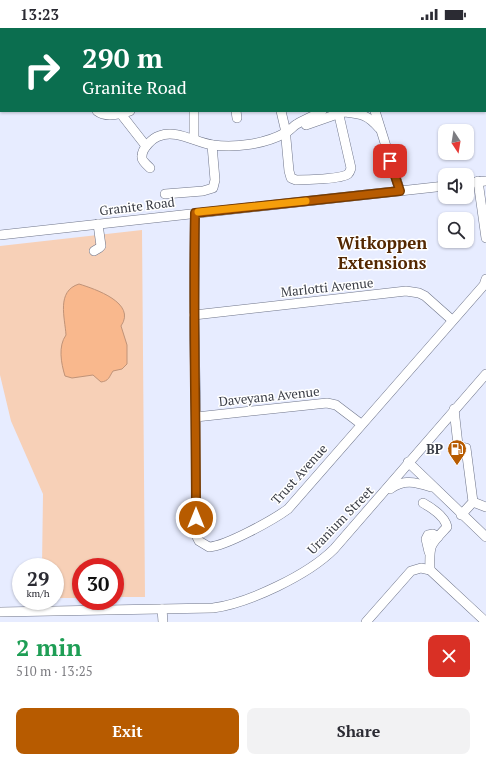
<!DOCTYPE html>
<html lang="en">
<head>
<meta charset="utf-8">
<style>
	:root { --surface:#fff; --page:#f2f2f3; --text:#2b2b33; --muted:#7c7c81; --accent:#b75b00 }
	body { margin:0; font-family:"PT Serif",serif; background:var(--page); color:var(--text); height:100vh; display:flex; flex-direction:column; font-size:15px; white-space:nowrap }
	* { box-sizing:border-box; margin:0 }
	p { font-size:13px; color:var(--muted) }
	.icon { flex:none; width:22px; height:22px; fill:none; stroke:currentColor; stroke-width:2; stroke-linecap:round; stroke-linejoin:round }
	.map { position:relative; height:594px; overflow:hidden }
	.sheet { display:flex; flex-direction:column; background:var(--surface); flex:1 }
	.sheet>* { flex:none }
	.top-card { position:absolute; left:0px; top:0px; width:486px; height:84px; box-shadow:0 1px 3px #0004; background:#0b6e4f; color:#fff; overflow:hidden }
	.needle { width:26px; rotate:168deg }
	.tools { position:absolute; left:438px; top:96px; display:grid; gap:8px }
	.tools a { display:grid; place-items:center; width:36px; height:36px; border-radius:8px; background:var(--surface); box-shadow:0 1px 3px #0004; font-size:20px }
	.speed { position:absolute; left:12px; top:530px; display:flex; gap:8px; font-size:20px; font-weight:700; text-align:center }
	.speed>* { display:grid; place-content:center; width:52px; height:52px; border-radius:50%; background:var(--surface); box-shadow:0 1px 3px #0004; line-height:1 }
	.speed small { font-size:10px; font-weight:400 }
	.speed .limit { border:6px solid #d22; background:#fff; color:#111 }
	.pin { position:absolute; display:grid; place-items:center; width:34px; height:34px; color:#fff; margin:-17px; border-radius:8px; box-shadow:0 2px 6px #0006 }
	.me { position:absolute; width:44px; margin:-22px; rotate:0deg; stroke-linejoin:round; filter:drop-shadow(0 0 3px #0008) }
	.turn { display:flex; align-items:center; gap:14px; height:84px; padding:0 16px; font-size:18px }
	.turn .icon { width:52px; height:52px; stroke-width:2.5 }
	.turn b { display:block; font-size:28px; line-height:34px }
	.round { display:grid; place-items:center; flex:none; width:42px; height:42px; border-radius:8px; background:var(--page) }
	.headline { display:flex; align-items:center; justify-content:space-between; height:68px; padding:0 16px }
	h1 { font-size:24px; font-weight:700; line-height:30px; color:#1e9e55 }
	.action { display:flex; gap:8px; margin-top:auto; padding:8px 16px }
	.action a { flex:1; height:46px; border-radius:8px; background:var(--accent); color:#fff; font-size:16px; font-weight:700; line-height:46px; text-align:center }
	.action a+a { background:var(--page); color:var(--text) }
	.status { display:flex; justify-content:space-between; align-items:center; height:28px; padding:0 20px; background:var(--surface); direction:ltr }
	.status svg { height:11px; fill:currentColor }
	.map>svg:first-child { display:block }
	.green { fill:#f7d0b7 }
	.water { fill:#f9b88d; stroke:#c09378 }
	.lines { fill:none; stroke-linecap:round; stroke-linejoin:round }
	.minor-casing { stroke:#6f758a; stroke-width:10 }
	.minor { stroke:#fff; stroke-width:9 }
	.route-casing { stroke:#773b00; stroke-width:10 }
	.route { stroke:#b75b00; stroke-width:7 }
	.slow { stroke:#f59e0b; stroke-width:7 }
	.labels { text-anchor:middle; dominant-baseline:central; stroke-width:3; stroke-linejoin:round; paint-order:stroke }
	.street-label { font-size:13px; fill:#3a3d46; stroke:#fff }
	.poi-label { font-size:13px; font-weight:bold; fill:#3a3d46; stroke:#fff; text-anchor:end }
	.district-label { font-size:17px; font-weight:bold; fill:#542802; stroke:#fff }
</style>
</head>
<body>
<div class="status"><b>13:23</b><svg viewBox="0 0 49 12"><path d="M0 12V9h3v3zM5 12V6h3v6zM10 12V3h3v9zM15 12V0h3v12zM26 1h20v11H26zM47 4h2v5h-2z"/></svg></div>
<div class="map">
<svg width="486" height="594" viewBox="0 0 486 594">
	<rect width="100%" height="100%" fill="#e7ecff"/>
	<path class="green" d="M142,202L145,569H115V539H81V570H55V539H42L43,466L11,393L0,347V218Z"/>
	<path class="water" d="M79,256C95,261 137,275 121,298L127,317V336L122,341L113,343C109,349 109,353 101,354L93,347L72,350L65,348C61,335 58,318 66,307C65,290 56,263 79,256Z"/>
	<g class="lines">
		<g class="minor-casing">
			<g id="minor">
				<path d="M202,0V1"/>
				<path d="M329,0L330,1"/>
				<path d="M349,0V1"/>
				<path d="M367,0V1"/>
				<path d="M276,1V0"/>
				<path d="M473,1L474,0"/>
				<path d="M485,50H486"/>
				<path d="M97,83C106,90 119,86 130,83"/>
				<path d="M194,83V111"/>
				<path d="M236,83L237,90"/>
				<path d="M281,83L285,100L289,143L291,150L296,152C305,152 342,151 348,146C350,144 350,143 351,140L338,83"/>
				<path d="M375,83L400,163"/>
				<path d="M344,84C361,86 367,86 379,100"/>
				<path d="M121,86L146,118"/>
				<path d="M306,97L346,83"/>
				<path d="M150,140C147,137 141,132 142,128C142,120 153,110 159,108C177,101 196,115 213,117C236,120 265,116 285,105C290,103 293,98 297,96C305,91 314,88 322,83"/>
				<path d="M478,153L486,210"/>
				<path d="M467,155L486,153"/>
				<path d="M165,166L203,163L213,160L215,152L212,117"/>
				<path d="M195,185L194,287L196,389V507L199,513L209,519C226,518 273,492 288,481L484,257L486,251"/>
				<path d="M0,207L445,158"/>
				<path d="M94,223L99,220L101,218L98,196"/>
				<path d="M194,287L406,263L419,265L425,268L452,292"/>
				<path d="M454,381L458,417L459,419L466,420L473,474L461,487"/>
				<path d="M196,389L327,375L336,377L361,396"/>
				<path d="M408,434L486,509"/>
				<path d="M390,461C404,451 415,454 431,459"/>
				<path d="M473,474L486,479"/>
				<path d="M423,475C432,480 445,488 447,499C430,517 429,516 430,542"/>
				<path d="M429,524L426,511L428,507L433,506L438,509"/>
				<path d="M162,581L163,594"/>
				<path d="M0,584L213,580C249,575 308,547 334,521L486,346"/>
				<path d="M366,594L411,543L421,540L430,542L486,594"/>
			</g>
		</g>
		<use href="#minor" class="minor"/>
	</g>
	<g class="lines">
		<g class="route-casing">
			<path id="route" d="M196,490C196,388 193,286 195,185L400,163L390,133"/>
		</g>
		<use href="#route" class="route"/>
		<path class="slow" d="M198,184L306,173"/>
	</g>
	<defs>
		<g id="fuel-pin" transform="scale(1)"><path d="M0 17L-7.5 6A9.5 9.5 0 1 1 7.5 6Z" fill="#b75b00" stroke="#fff"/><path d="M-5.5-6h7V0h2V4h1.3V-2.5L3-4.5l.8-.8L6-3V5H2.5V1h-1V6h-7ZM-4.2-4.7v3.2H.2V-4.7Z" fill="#fff"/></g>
	</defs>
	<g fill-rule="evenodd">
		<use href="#fuel-pin" x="457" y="421"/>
	</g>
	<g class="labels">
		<g class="street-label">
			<text transform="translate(137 178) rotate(-7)">Granite Road</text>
			<text transform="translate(327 259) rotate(-6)">Marlotti Avenue</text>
			<text transform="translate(269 368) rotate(-6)">Daveyana Avenue</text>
			<text transform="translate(299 446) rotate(-48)">Trust Avenue</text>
			<text transform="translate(340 492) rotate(-46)">Uranium Street</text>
		</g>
		<g class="poi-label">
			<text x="443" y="421">BP</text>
		</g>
		<g class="district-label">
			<text x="382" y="214">Witkoppen<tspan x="382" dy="20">Extensions</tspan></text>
		</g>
	</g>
</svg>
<div class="tools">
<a><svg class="needle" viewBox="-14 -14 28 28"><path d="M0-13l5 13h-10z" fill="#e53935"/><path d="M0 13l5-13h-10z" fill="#7c7c81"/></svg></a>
<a><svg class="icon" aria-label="sound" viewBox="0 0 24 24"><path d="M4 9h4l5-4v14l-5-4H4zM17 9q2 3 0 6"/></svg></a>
<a><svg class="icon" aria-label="search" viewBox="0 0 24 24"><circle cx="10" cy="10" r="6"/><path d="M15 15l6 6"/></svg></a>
</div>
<div class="speed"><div>29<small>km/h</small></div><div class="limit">30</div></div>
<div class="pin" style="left:390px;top:133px;background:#d93025"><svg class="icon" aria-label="arrive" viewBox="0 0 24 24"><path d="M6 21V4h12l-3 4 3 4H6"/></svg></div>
<svg class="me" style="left:196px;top:490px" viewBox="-20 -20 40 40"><circle r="17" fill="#b75b00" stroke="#fff" stroke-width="3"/><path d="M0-11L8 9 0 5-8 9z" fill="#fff"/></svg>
<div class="top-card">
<div class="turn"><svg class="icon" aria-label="right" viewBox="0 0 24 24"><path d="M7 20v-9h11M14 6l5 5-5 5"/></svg><div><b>290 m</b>Granite Road</div></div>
</div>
</div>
<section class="sheet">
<div class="headline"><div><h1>2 min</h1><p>510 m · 13:25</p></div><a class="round" style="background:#d93025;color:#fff"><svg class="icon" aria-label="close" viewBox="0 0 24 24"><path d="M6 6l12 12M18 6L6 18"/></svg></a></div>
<div class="action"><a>Exit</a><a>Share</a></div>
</section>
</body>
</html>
